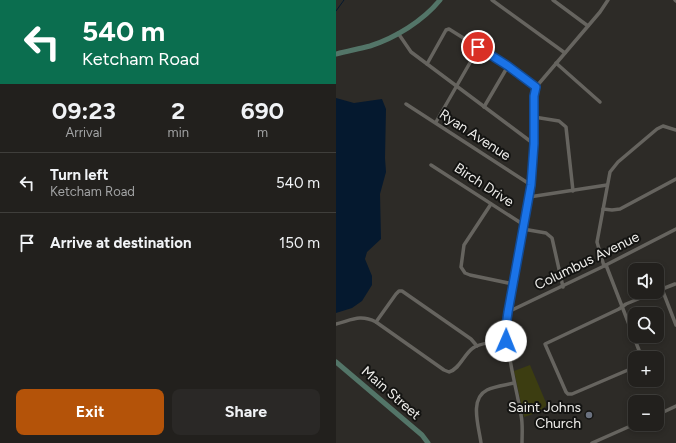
<!DOCTYPE html>
<html lang="en">
<head>
<meta charset="utf-8">
<style>
	:root { --surface:#22201d; --page:#2a2826; --text:#f1f3f6; --muted:#a2a3a4; --line:#3f3e3b; --accent:#b45309 }
	body { margin:0; font-family:Figtree,sans-serif; background:var(--page); color:var(--text); height:100vh; display:flex; flex-direction:column; font-size:15px; white-space:nowrap }
	* { box-sizing:border-box; margin:0 }
	p { font-size:13px; color:var(--muted) }
	.icon { flex:none; width:22px; height:22px; fill:none; stroke:currentColor; stroke-width:2; stroke-linecap:round; stroke-linejoin:round }
	.map { position:relative; flex:1; overflow:hidden }
	.side { display:flex; flex-direction:column; background:var(--surface); width:336px }
	.side>* { flex:none }
	.banner { background:#0b6e4f; color:#fff; overflow:hidden }
	.controls { position:absolute; left:292px; top:263px; display:grid; gap:8px }
	.controls a { display:grid; place-items:center; width:36px; height:36px; border-radius:8px; background:var(--surface); box-shadow:0 2px 6px #0003,0 0 0 1px var(--line); font-size:20px }
	.pin { position:absolute; display:grid; place-items:center; width:34px; height:34px; color:#fff; margin:-17px; border:2px solid #fff; border-radius:50%; box-shadow:0 1px 4px #0007 }
	.me { position:absolute; width:44px; margin:-22px; rotate:1deg; stroke-linejoin:round; filter:drop-shadow(0 0 3px #0008) }
	.turn { display:flex; align-items:center; gap:14px; height:84px; padding:0 16px; font-size:18px }
	.turn .icon { width:52px; height:52px; stroke-width:2.5 }
	.turn b { display:block; font-size:28px; line-height:34px }
	.eta { display:flex; justify-content:space-evenly; align-items:center; height:68px; text-align:center }
	.eta b { font-size:24px; font-weight:700; line-height:28px }
	.cta { display:flex; gap:8px; margin-top:auto; padding:8px 16px }
	.cta a { flex:1; height:46px; border-radius:8px; background:var(--accent); color:#fff; font-size:16px; font-weight:700; line-height:46px; text-align:center }
	.cta a+a { background:var(--page); color:var(--text) }
	ul { padding:0; list-style:none }
	li { display:flex; align-items:center; gap:12px; height:60px; padding:0 16px; border-top:1px solid var(--line) }
	li div { flex:1 }
	li b { display:block; font-size:15px }
	li em { font-style:normal }
	main { display:flex; flex:1; min-height:0 }
	.map>svg:first-child { display:block }
	.green { fill:#3c3d11 }
	.water { fill:#05192f }
	.lines { fill:none; stroke-linecap:round; stroke-linejoin:round }
	.stream { stroke:#05192f; stroke-width:1 }
	.street { stroke:#66645f; stroke-width:3.5 }
	.secondary { stroke:#537568; stroke-width:5 }
	.route-casing { stroke:#114b97; stroke-width:10 }
	.route { stroke:#1a73e8; stroke-width:7 }
	.worship-dot { fill:#6b7280; stroke:#141412; stroke-width:1.5 }
	.labels { text-anchor:middle; dominant-baseline:central; stroke-width:4; stroke-linejoin:round; paint-order:stroke }
	.street-label { font-size:14px; fill:#efeeeb; stroke:#141412 }
	.poi-label { font-size:14px; fill:#efeeeb; stroke:#141412; text-anchor:end }
</style>
</head>
<body>
<main>
<section class="side">
<div class="banner">
<div class="turn"><svg class="icon" aria-label="left" viewBox="0 0 24 24"><path d="M17 20v-9H6M10 6l-5 5 5 5"/></svg><div><b>540 m</b>Ketcham Road</div></div>
</div>
<div class="eta">
<div><b>09:23</b><p>Arrival</p></div>
<div><b>2</b><p>min</p></div>
<div><b>690</b><p>m</p></div>
</div>
<ul>
<li><svg class="icon" aria-label="left" viewBox="0 0 24 24"><path d="M17 20v-9H6M10 6l-5 5 5 5"/></svg><div><b>Turn left</b><p>Ketcham Road</p></div><em>540 m</em></li>
<li><svg class="icon" aria-label="arrive" viewBox="0 0 24 24"><path d="M6 21V4h12l-3 4 3 4H6"/></svg><div><b>Arrive at destination</b></div><em>150 m</em></li>
</ul>
<div class="cta"><a>Exit</a><a>Share</a></div>
</section>
<div class="map">
<svg width="340" height="443" viewBox="0 0 340 443">
	<rect width="100%" height="100%" fill="#2d2b27"/>
	<path class="green" d="M194,365L211,405L203,412L188,417L178,371Z"/>
	<path class="water" d="M0,98L18,103L46,99L50,109L49,158L50,172L44,194L45,239L31,252L29,259L36,276V285L26,301L16,308L0,313Z"/>
	<g class="lines">
		<path class="stream" d="M0,11L8,0"/>
		<g class="street">
			<path d="M156,0L229,53"/>
			<path d="M217,0L252,26"/>
			<path d="M339,0L340,1"/>
			<path d="M62,33L75,52L198,144"/>
			<path d="M220,63L264,102"/>
			<path d="M91,64L110,30L113,29L172,66L200,87"/>
			<path d="M70,104L195,185"/>
			<path d="M148,107L172,66"/>
			<path d="M198,117L223,121L230,127L237,191"/>
			<path d="M100,122L143,47"/>
			<path d="M95,165L188,225"/>
			<path d="M193,197L271,185"/>
			<path d="M155,204L128,245L125,267L129,273L134,275L177,284"/>
			<path d="M267,209L276,210L284,209L340,179"/>
			<path d="M187,229L210,233L216,238L227,287"/>
			<path d="M270,265L306,358"/>
			<path d="M268,266L261,242L274,172L282,162L321,129L327,126L340,130"/>
			<path d="M326,289L340,325"/>
			<path d="M321,291L339,284"/>
			<path d="M172,312L266,267L340,229"/>
			<path d="M40,322L60,294L63,291H66L135,339L141,346"/>
			<path d="M0,324C16,320 24,314 40,322L108,370L113,372C124,369 128,354 137,348C144,343 162,341 170,341"/>
			<path d="M299,367L236,394H232L230,392L209,344L283,309L290,304L319,292"/>
			<path d="M321,415L340,406"/>
			<path d="M145,443C143,427 133,399 151,390C159,386 170,385 178,383"/>
			<path d="M186,443C186,434 187,424 185,415C180,385 171,357 170,326L195,185L198,144V96L200,87L264,12L272,0"/>
			<path d="M256,443L299,424"/>
		</g>
		<g class="secondary">
			<path d="M0,54C11,51 23,49 34,46C59,38 87,21 104,0"/>
			<path d="M0,362L86,435L92,443"/>
		</g>
	</g>
	<g class="lines">
		<g class="route-casing">
			<path id="route" d="M142,47L172,66L200,87L198,96V144L195,185L172,312L170,326V341"/>
		</g>
		<use href="#route" class="route"/>
	</g>
	<circle class="worship-dot" cx="253" cy="415" r="4"/>
	<g class="labels">
		<g class="street-label">
			<text transform="translate(139 135) rotate(33)">Ryan Avenue</text>
			<text transform="translate(148 185) rotate(33)">Birch Drive</text>
			<text transform="translate(251 261) rotate(-26)">Columbus Avenue</text>
			<text transform="translate(55 393) rotate(41)">Main Street</text>
		</g>
		<g class="poi-label">
			<text x="245" y="407">Saint Johns<tspan x="245" dy="16">Church</tspan></text>
		</g>
	</g>
</svg>
<div class="controls">
<a><svg class="icon" aria-label="sound" viewBox="0 0 24 24"><path d="M4 9h4l5-4v14l-5-4H4zM17 9q2 3 0 6"/></svg></a>
<a><svg class="icon" aria-label="search" viewBox="0 0 24 24"><circle cx="10" cy="10" r="6"/><path d="M15 15l6 6"/></svg></a>
<a>+</a>
<a>−</a>
</div>
<div class="pin" style="left:142px;top:47px;background:#d93025"><svg class="icon" aria-label="arrive" viewBox="0 0 24 24"><path d="M6 21V4h12l-3 4 3 4H6"/></svg></div>
<svg class="me" style="left:170px;top:341px" viewBox="-20 -20 40 40"><circle r="19" fill="#fff"/><path d="M0-13L10 11 0 6-10 11z" fill="#1a73e8"/></svg>
</div>
</main>
</body>
</html>
